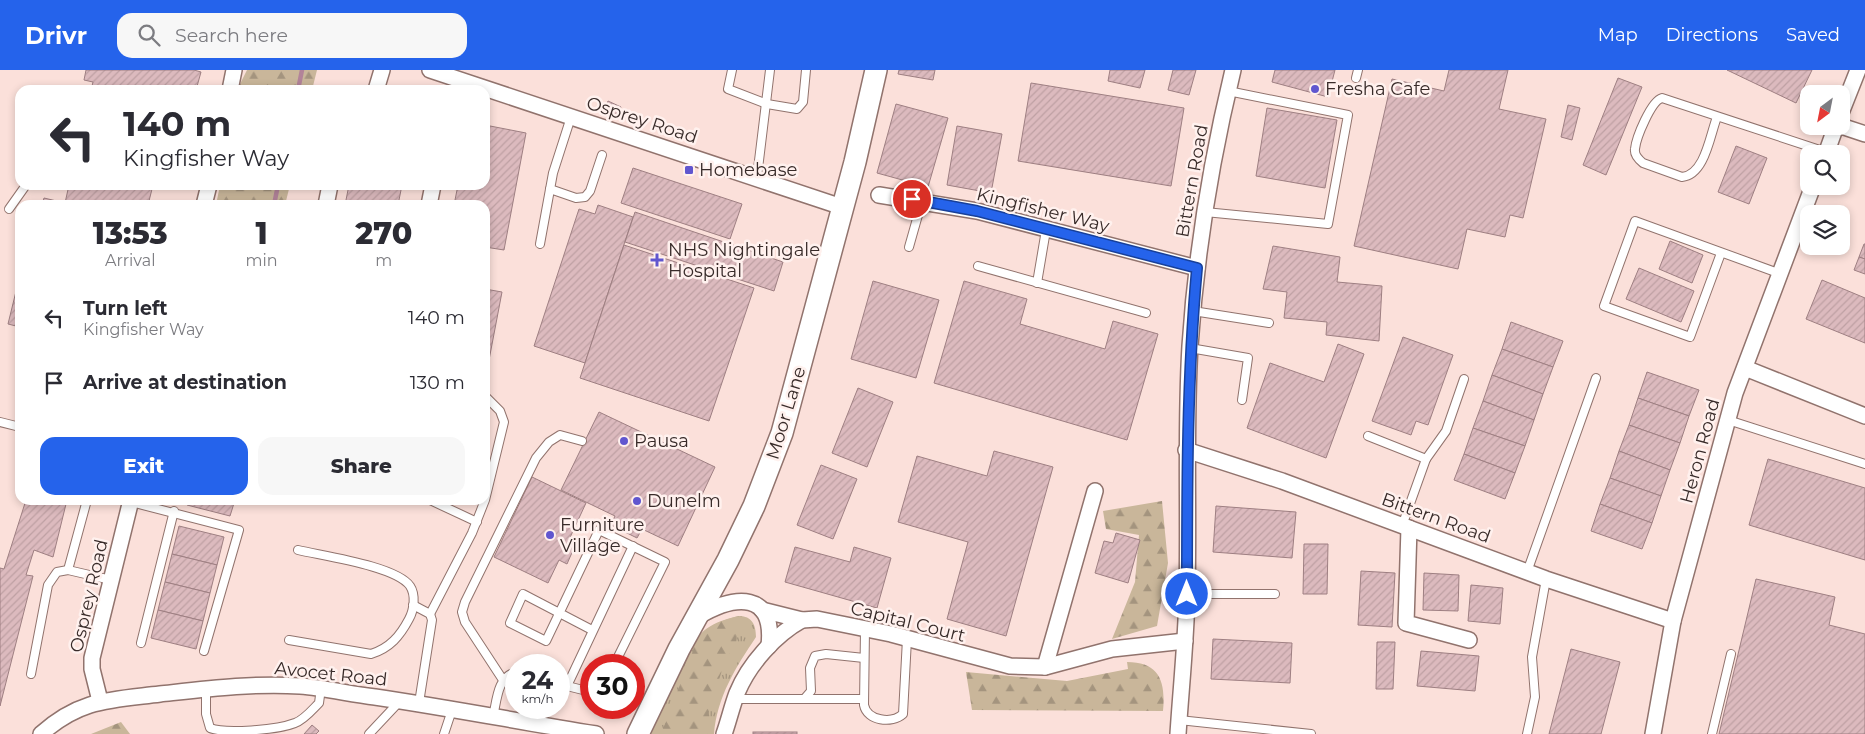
<!DOCTYPE html>
<html lang="en">
<head>
<meta charset="utf-8">
<style>
	:root { --surface:#fff; --page:#f7f7f7; --text:#2b2b33; --muted:#7c7c81; --accent:#2563eb }
	body { margin:0; font-family:Montserrat,sans-serif; background:var(--page); color:var(--text); height:100vh; display:flex; flex-direction:column; font-size:19px; white-space:nowrap }
	* { box-sizing:border-box; margin:0 }
	p { font-size:16px; color:var(--muted) }
	.icon { flex:none; width:28px; height:28px; fill:none; stroke:currentColor; stroke-width:2; stroke-linecap:round; stroke-linejoin:round }
	.map { position:relative; flex:1; overflow:hidden }
	.side { position:absolute; left:15px; top:130px; width:475px; height:305px; display:flex; flex-direction:column; background:var(--surface); border-radius:15px; box-shadow:0 2px 8px #0003 }
	.side>* { flex:none }
	.guide { position:absolute; left:15px; top:15px; width:475px; height:105px; border-radius:15px; box-shadow:0 2px 8px #0003; background:#fff; color:var(--text); overflow:hidden }
	.needle { width:32px; rotate:212deg }
	.buttons { position:absolute; left:1800px; top:15px; display:grid; gap:10px }
	.buttons a { display:grid; place-items:center; width:50px; height:50px; border-radius:10px; background:var(--surface); box-shadow:0 2px 8px #0003; font-size:25px }
	.speed { position:absolute; left:505px; top:584px; display:flex; gap:10px; font-size:25px; font-weight:700; text-align:center }
	.speed>* { display:grid; place-content:center; width:65px; height:65px; border-radius:50%; background:var(--surface); box-shadow:0 2px 8px #0003; line-height:1 }
	.speed small { font-size:12px; font-weight:400 }
	.speed .limit { border:8px solid #d22; background:#fff; color:#111 }
	.pin { position:absolute; display:grid; place-items:center; width:42px; height:42px; color:#fff; margin:-21px; border:2px solid #fff; border-radius:50%; box-shadow:0 1px 5px #0007 }
	.me { position:absolute; width:55px; margin:-28px; rotate:0deg; stroke-linejoin:round; filter:drop-shadow(0 0 4px #0008) }
	.turn { display:flex; align-items:center; gap:18px; height:105px; padding:0 25px; font-size:22px }
	.turn .icon { width:65px; height:65px; stroke-width:2.5 }
	.turn b { display:block; font-size:35px; line-height:42px }
	.eta { display:flex; justify-content:space-evenly; align-items:center; height:85px; text-align:center }
	.eta b { font-size:30px; font-weight:800; line-height:35px }
	.button { display:flex; gap:10px; margin-top:auto; padding:10px 25px }
	.button a { flex:1; height:58px; border-radius:15px; background:var(--accent); color:#fff; font-size:20px; font-weight:800; line-height:58px; text-align:center }
	.button a+a { background:var(--page); color:var(--text) }
	ul { padding:0; list-style:none }
	li { display:flex; align-items:center; gap:15px; height:65px; padding:0 25px }
	li div { flex:1 }
	li b { display:block; font-size:19px }
	li em { font-style:normal }
	header { display:flex; align-items:center; gap:30px; box-sizing:border-box; height:70px; padding:0 25px; background:var(--accent); color:#fff }
	header strong { font-size:24px }
	nav { display:flex; gap:28px; margin-inline-start:auto; font-size:18px }
	.search { width:350px; height:45px; background:var(--page); display:flex; align-items:center; gap:12px; box-sizing:border-box; padding:0 18px; border-radius:15px; color:var(--muted); font-size:19px }
	.map>svg:first-child { display:block }
	.grass { fill:url(#grass-tufts) }
	.forest { fill:url(#forest-firs) }
	.lines { fill:none; stroke-linecap:round; stroke-linejoin:round }
	.stream { stroke:#b28399; stroke-width:4.5 }
	.building { fill:url(#building-hatch); stroke:#9e7f82 }
	.service-casing { stroke:#91736d; stroke-width:10 }
	.minor-casing { stroke:#91736d; stroke-width:18 }
	.secondary-casing { stroke:#91736d; stroke-width:24 }
	.service { stroke:#fff; stroke-width:8 }
	.minor { stroke:#fff; stroke-width:15 }
	.secondary { stroke:#fff; stroke-width:21 }
	.route-casing { stroke:#184099; stroke-width:12 }
	.route { stroke:#2563eb; stroke-width:9 }
	.poi-dot { fill:#6056cf; stroke:#fff1ee; stroke-width:2 }
	.labels { text-anchor:middle; dominant-baseline:central; stroke-width:5; stroke-linejoin:round; paint-order:stroke }
	.poi-label { font-size:18px; fill:#382b29; stroke:#fff1ee; text-anchor:start }
	.street-label { font-size:18px; fill:#382b29; stroke:#fff1ee }
</style>
</head>
<body>
<header>
<strong>Drivr</strong>
<div class="search"><svg class="icon" aria-label="search" viewBox="0 0 24 24"><circle cx="10" cy="10" r="6"/><path d="M15 15l6 6"/></svg>Search here</div>
<nav><a>Map</a><a>Directions</a><a>Saved</a></nav>
</header>
<div class="map">
<svg width="1865" height="664" viewBox="0 0 1865 664">
	<defs>
		<pattern id="grass-tufts" width="24" height="20" patternUnits="userSpaceOnUse" patternTransform="scale(1.25)"><rect width="24" height="20" fill="#c9b69a"/><path d="M3 7l-1-3M5 7V3M7 7l1-3M15 17l-1-3M17 17v-4M19 17l1-3" fill="none" stroke="#a4947e"/></pattern>
		<pattern id="forest-firs" width="22" height="20" patternUnits="userSpaceOnUse" patternTransform="scale(1.25)"><rect width="22" height="20" fill="#c9b69a"/><path d="M5 1l3.5 6h-7zM16 11l3.5 6h-7z" fill="#a4947e"/></pattern>
		<pattern id="building-hatch" width="6" height="6" patternUnits="userSpaceOnUse" patternTransform="scale(1.25)"><rect width="6" height="6" fill="#dcbabe"/><path d="M-1 1l2-2M0 6l6-6M5 7l2-2" fill="none" stroke="#bea0a3"/></pattern>
	</defs>
	<rect width="100%" height="100%" fill="#fbe0da"/>
	<path class="grass" d="M739,546C752,546 756,555 756,567C736,597 717,627 714,664H651L694,571C708,557 720,550 739,546Z"/>
	<g class="forest">
		<path d="M247,0H317L312,20H237Z"/>
		<path d="M220,115H290L285,135H216Z"/>
		<path d="M1162,431L1168,493L1157,556L1112,569L1135,512L1139,465L1106,459L1103,441Z"/>
		<path d="M739,546L736,574L725,591L709,641L707,657L709,664H661L693,581C696,558 720,550 739,546Z"/>
		<path d="M1127,592C1159,592 1166,611 1163,641L972,640L966,602L1067,611L1128,599Z"/>
		<path d="M121,652L130,664H91Z"/>
	</g>
	<g class="lines">
		<g class="stream">
			<path d="M298,20L302,0"/>
			<path d="M274,135L278,115"/>
		</g>
	</g>
	<g class="building">
		<path d="M86,0H194L201,2L196,20H91L93,12L84,10Z"/>
		<path d="M899,0H935L933,10L898,4Z"/>
		<path d="M1110,0H1145L1140,18L1108,11Z"/>
		<path d="M1173,0H1196L1189,25L1168,20Z"/>
		<path d="M1275,0H1335L1328,27L1272,12Z"/>
		<path d="M1449,0H1508L1499,39L1546,49L1523,148L1510,145L1505,167L1467,159L1458,199L1354,176L1392,9L1444,21Z"/>
		<path d="M1727,0H1812L1796,33Z"/>
		<path d="M1618,8L1642,17L1606,105L1583,95Z"/>
		<path d="M1031,13L1184,38L1171,116L1018,91Z"/>
		<path d="M608,31L621,37L617,46L612,48L605,45L604,41Z"/>
		<path d="M896,34L948,48L928,117L877,103Z"/>
		<path d="M1568,35L1580,38L1572,70L1561,67Z"/>
		<path d="M1267,38L1337,50L1325,118L1256,106Z"/>
		<path d="M485,55L526,63L504,180L485,177V135H454L458,115H485Z"/>
		<path d="M957,56L1002,64L991,123L947,115Z"/>
		<path d="M1736,76L1767,88L1749,134L1718,122Z"/>
		<path d="M633,98L742,134L730,169L621,133Z"/>
		<path d="M69,115H153L148,135H42L44,128L65,133Z"/>
		<path d="M349,115H402L398,135H345Z"/>
		<path d="M598,135L633,147L585,293L534,276L579,139L595,144Z"/>
		<path d="M635,142L783,192L774,221L625,172Z"/>
		<path d="M1670,171L1703,185L1692,213L1659,199Z"/>
		<path d="M1864,174H1865V189L1859,187Z"/>
		<path d="M624,175L754,218L709,351L580,308Z"/>
		<path d="M1273,176L1340,187L1337,212L1382,216L1379,271L1326,265L1327,252L1284,248L1287,222L1263,219Z"/>
		<path d="M1859,187L1865,189V204L1854,200Z"/>
		<path d="M1639,198L1694,221L1681,252L1626,229Z"/>
		<path d="M20,205V257L8,254Z"/>
		<path d="M1822,210L1865,228V273L1806,249Z"/>
		<path d="M873,211L939,230L916,308L851,289Z"/>
		<path d="M964,211L1027,229L1020,254L1105,279L1113,251L1158,264L1127,370L934,313Z"/>
		<path d="M485,219L502,222L489,290H485Z"/>
		<path d="M1511,252L1563,271L1553,297L1502,279Z"/>
		<path d="M1403,267L1453,285L1428,355L1416,351L1411,365L1372,351Z"/>
		<path d="M1338,274L1364,284L1326,388L1247,358L1270,293L1324,312Z"/>
		<path d="M1502,279L1553,297L1543,324L1492,305Z"/>
		<path d="M1647,302L1699,320L1689,346L1638,328Z"/>
		<path d="M1492,305L1543,324L1534,350L1483,331Z"/>
		<path d="M858,318L893,332L867,397L832,383Z"/>
		<path d="M1638,328L1689,346L1680,373L1629,355Z"/>
		<path d="M1483,331L1534,350L1525,376L1473,358Z"/>
		<path d="M599,342L715,397L678,476L642,459L637,468L611,455L615,446L561,420Z"/>
		<path d="M1629,355L1680,373L1670,400L1619,381Z"/>
		<path d="M1473,358L1525,376L1515,403L1464,384Z"/>
		<path d="M994,381L1053,397L1006,566L947,549L968,472L898,452L917,386L987,406Z"/>
		<path d="M1619,381L1670,400L1661,426L1610,408Z"/>
		<path d="M1464,384L1515,403L1505,429L1454,410Z"/>
		<path d="M1768,389L1865,418V490L1749,455Z"/>
		<path d="M821,395L857,409L833,469L797,455Z"/>
		<path d="M532,407L586,433L567,474L574,478L567,494L559,490L548,513L494,487Z"/>
		<path d="M1610,408L1661,426L1652,453L1600,434Z"/>
		<path d="M26,430H67L53,487L34,480L26,505L33,506L0,636V498L4,499Z"/>
		<path d="M188,430H235L230,446L187,435Z"/>
		<path d="M1600,434L1652,453L1642,479L1591,461Z"/>
		<path d="M1216,436L1296,442L1292,488L1213,482Z"/>
		<path d="M179,456L224,467L217,495L172,484Z"/>
		<path d="M1116,463L1140,470L1128,513L1095,503L1104,471L1113,473Z"/>
		<path d="M1304,474H1328L1327,524H1303Z"/>
		<path d="M795,477L850,492L854,477L891,488L877,538L785,512Z"/>
		<path d="M172,484L217,495L210,523L165,512Z"/>
		<path d="M1361,501L1395,503L1392,557L1358,555Z"/>
		<path d="M1424,503L1459,505L1458,541L1423,540Z"/>
		<path d="M1756,509L1835,527L1829,555L1865,564V664H1719Z"/>
		<path d="M165,512L210,523L203,551L158,540Z"/>
		<path d="M1471,515L1503,518L1500,554L1468,551Z"/>
		<path d="M158,540L203,551L196,579L151,568Z"/>
		<path d="M1213,569L1292,573L1290,613L1211,609Z"/>
		<path d="M1377,572H1395L1393,619H1376Z"/>
		<path d="M1571,579L1620,592L1601,664H1549Z"/>
		<path d="M1421,581L1479,586L1475,621L1417,616Z"/>
		<path d="M312,655L319,661L316,664H304Z"/>
		<rect x="753" y="662" width="44" height="2"/>
	</g>
	<g class="lines">
		<g class="service-casing">
			<g id="service">
				<path d="M732,0L728,19L767,34L797,39L803,32L806,0"/>
				<path d="M1356,8L1358,0"/>
				<path d="M1717,47C1710,65 1705,105 1682,107L1643,93C1638,89 1634,85 1635,79C1636,68 1651,31 1662,28L1826,82"/>
				<path d="M757,107L770,0"/>
				<path d="M550,119L576,128L585,127L590,121L602,85"/>
				<path d="M9,139L26,115"/>
				<path d="M1205,142L1328,154L1348,45L1228,21"/>
				<path d="M540,174L553,103L571,47"/>
				<path d="M909,177L922,131"/>
				<path d="M1721,183L1690,267L1604,236L1635,151L1781,204"/>
				<path d="M978,196L1146,243"/>
				<path d="M1037,213L1046,160"/>
				<path d="M1193,241L1269,253"/>
				<path d="M1190,278L1248,288L1242,330"/>
				<path d="M1728,350L1865,394"/>
				<path d="M0,352L20,357"/>
				<path d="M1368,366L1426,389L1402,456"/>
				<path d="M1426,389L1446,361L1464,309"/>
				<path d="M430,430L477,452"/>
				<path d="M131,432L239,460L204,581"/>
				<path d="M68,500L87,430"/>
				<path d="M1527,502L1596,308"/>
				<path d="M1187,524H1275"/>
				<path d="M413,535L430,544L432,550L419,633"/>
				<path d="M430,544L472,463L485,430L504,352L500,341L485,326"/>
				<path d="M865,559L864,635C867,651 892,654 903,644L907,569"/>
				<path d="M592,560L523,524L510,553L546,571L599,460L665,492L614,595"/>
				<path d="M289,570L371,584C390,578 400,566 409,549C414,540 416,525 410,516C396,496 323,486 298,480"/>
				<path d="M141,573L174,441"/>
				<path d="M31,604L48,515L57,502L68,500L111,510"/>
				<path d="M503,610L465,552L462,542L465,532L536,388L549,372L560,365L582,371"/>
				<path d="M559,613L567,616L633,476"/>
				<path d="M567,616L591,622"/>
				<path d="M206,619V644L210,658C225,664 277,660 295,653C304,650 312,640 319,633L321,618"/>
				<path d="M805,628L811,621L810,598L815,586L826,584L864,588"/>
				<path d="M735,629H864"/>
				<path d="M493,647C497,630 497,607 516,602"/>
				<path d="M1179,650L1311,664"/>
				<path d="M369,664L400,631"/>
				<path d="M444,664L452,640"/>
				<path d="M1527,664L1535,627L1532,587L1546,509"/>
				<path d="M1712,664L1731,584"/>
			</g>
		</g>
		<g class="minor-casing">
			<g id="minor">
				<path d="M430,0L842,137"/>
				<path d="M230,20L234,0"/>
				<path d="M376,20L382,0"/>
				<path d="M1841,43L1858,0"/>
				<path d="M1841,56L1865,64"/>
				<path d="M1826,84L1836,56"/>
				<path d="M879,125L977,141L1197,198"/>
				<path d="M204,135L209,115"/>
				<path d="M326,135L330,115"/>
				<path d="M429,135L433,115"/>
				<path d="M1745,298L1865,346"/>
				<path d="M1186,380L1282,411L1546,509L1673,551"/>
				<path d="M1409,458L1406,553L1469,570"/>
				<path d="M762,540L802,550L817,549L891,564L1010,596L1045,597L1112,579L1185,571"/>
				<path d="M699,546C735,525 775,521 769,576"/>
				<path d="M1045,597L1095,421"/>
				<path d="M100,631L92,599V588L131,430"/>
				<path d="M41,664C80,629 110,630 160,624C206,619 253,613 300,616C325,618 350,624 375,627C449,638 522,652 596,664"/>
				<path d="M724,664C729,650 732,636 737,623C749,594 775,565 802,550"/>
				<path d="M1178,664C1181,618 1186,571 1187,525C1189,442 1185,359 1190,276C1196,183 1211,91 1233,0"/>
				<path d="M1653,664L1673,551L1735,323L1813,116"/>
			</g>
		</g>
		<g class="secondary-casing">
			<path id="secondary" d="M638,664L679,579L728,490L754,436L782,363L855,92L876,0"/>
		</g>
		<use href="#service" class="service"/>
		<use href="#minor" class="minor"/>
		<use href="#secondary" class="secondary"/>
	</g>
	<g class="lines">
		<g class="route-casing">
			<path id="route" d="M912,129L977,141L1197,198C1187,308 1187,414 1187,524"/>
		</g>
		<use href="#route" class="route"/>
	</g>
	<g class="poi-dot">
		<circle cx="1315" cy="19" r="5"/>
		<rect x="684" y="95" width="10" height="10" rx="2.5"/>
		<path d="M654.5 182.5h5v5h5v5h-5v5h-5v-5h-5v-5h5z"/>
		<circle cx="624" cy="371" r="5"/>
		<circle cx="637" cy="431" r="5"/>
		<circle cx="550" cy="465" r="5"/>
	</g>
	<g class="labels">
		<g class="poi-label">
			<text x="1325" y="19">Fresha Cafe</text>
			<text x="699" y="100">Homebase</text>
			<text x="668" y="180">NHS Nightingale<tspan x="668" dy="21">Hospital</tspan></text>
			<text x="634" y="371">Pausa</text>
			<text x="647" y="431">Dunelm</text>
			<text x="560" y="455">Furniture<tspan x="560" dy="21">Village</tspan></text>
		</g>
		<g class="street-label">
			<text transform="translate(642 50) rotate(18)">Osprey Road</text>
			<text transform="translate(1192 111) rotate(-80)">Bittern Road</text>
			<text transform="translate(1043 140) rotate(14)">Kingfisher Way</text>
			<text transform="translate(786 343) rotate(-73)">Moor Lane</text>
			<text transform="translate(1700 381) rotate(-75)">Heron Road</text>
			<text transform="translate(1436 448) rotate(20)">Bittern Road</text>
			<text transform="translate(89 526) rotate(-77)">Osprey Road</text>
			<text transform="translate(908 552) rotate(14)">Capital Court</text>
			<text transform="translate(331 604) rotate(6)">Avocet Road</text>
		</g>
	</g>
</svg>
<div class="buttons">
<a><svg class="needle" viewBox="-14 -14 28 28"><path d="M0-13l5 13h-10z" fill="#e53935"/><path d="M0 13l5-13h-10z" fill="#7c7c81"/></svg></a>
<a><svg class="icon" aria-label="search" viewBox="0 0 24 24"><circle cx="10" cy="10" r="6"/><path d="M15 15l6 6"/></svg></a>
<a><svg class="icon" aria-label="layers" viewBox="0 0 24 24"><path d="M12 4l9 5-9 5-9-5zM3 14l9 5 9-5"/></svg></a>
</div>
<div class="speed"><div>24<small>km/h</small></div><div class="limit">30</div></div>
<div class="pin" style="left:912px;top:129px;background:#d93025"><svg class="icon" aria-label="arrive" viewBox="0 0 24 24"><path d="M6 21V4h12l-3 4 3 4H6"/></svg></div>
<svg class="me" style="left:1187px;top:524px" viewBox="-20 -20 40 40"><circle r="17" fill="#2563eb" stroke="#fff" stroke-width="3"/><path d="M0-11L8 9 0 5-8 9z" fill="#fff"/></svg>
<div class="guide">
<div class="turn"><svg class="icon" aria-label="left" viewBox="0 0 24 24"><path d="M17 20v-9H6M10 6l-5 5 5 5"/></svg><div><b>140 m</b>Kingfisher Way</div></div>
</div>
<section class="side">
<div class="eta">
<div><b>13:53</b><p>Arrival</p></div>
<div><b>1</b><p>min</p></div>
<div><b>270</b><p>m</p></div>
</div>
<ul>
<li><svg class="icon" aria-label="left" viewBox="0 0 24 24"><path d="M17 20v-9H6M10 6l-5 5 5 5"/></svg><div><b>Turn left</b><p>Kingfisher Way</p></div><em>140 m</em></li>
<li><svg class="icon" aria-label="arrive" viewBox="0 0 24 24"><path d="M6 21V4h12l-3 4 3 4H6"/></svg><div><b>Arrive at destination</b></div><em>130 m</em></li>
</ul>
<div class="button"><a>Exit</a><a>Share</a></div>
</section>
</div>
</body>
</html>
